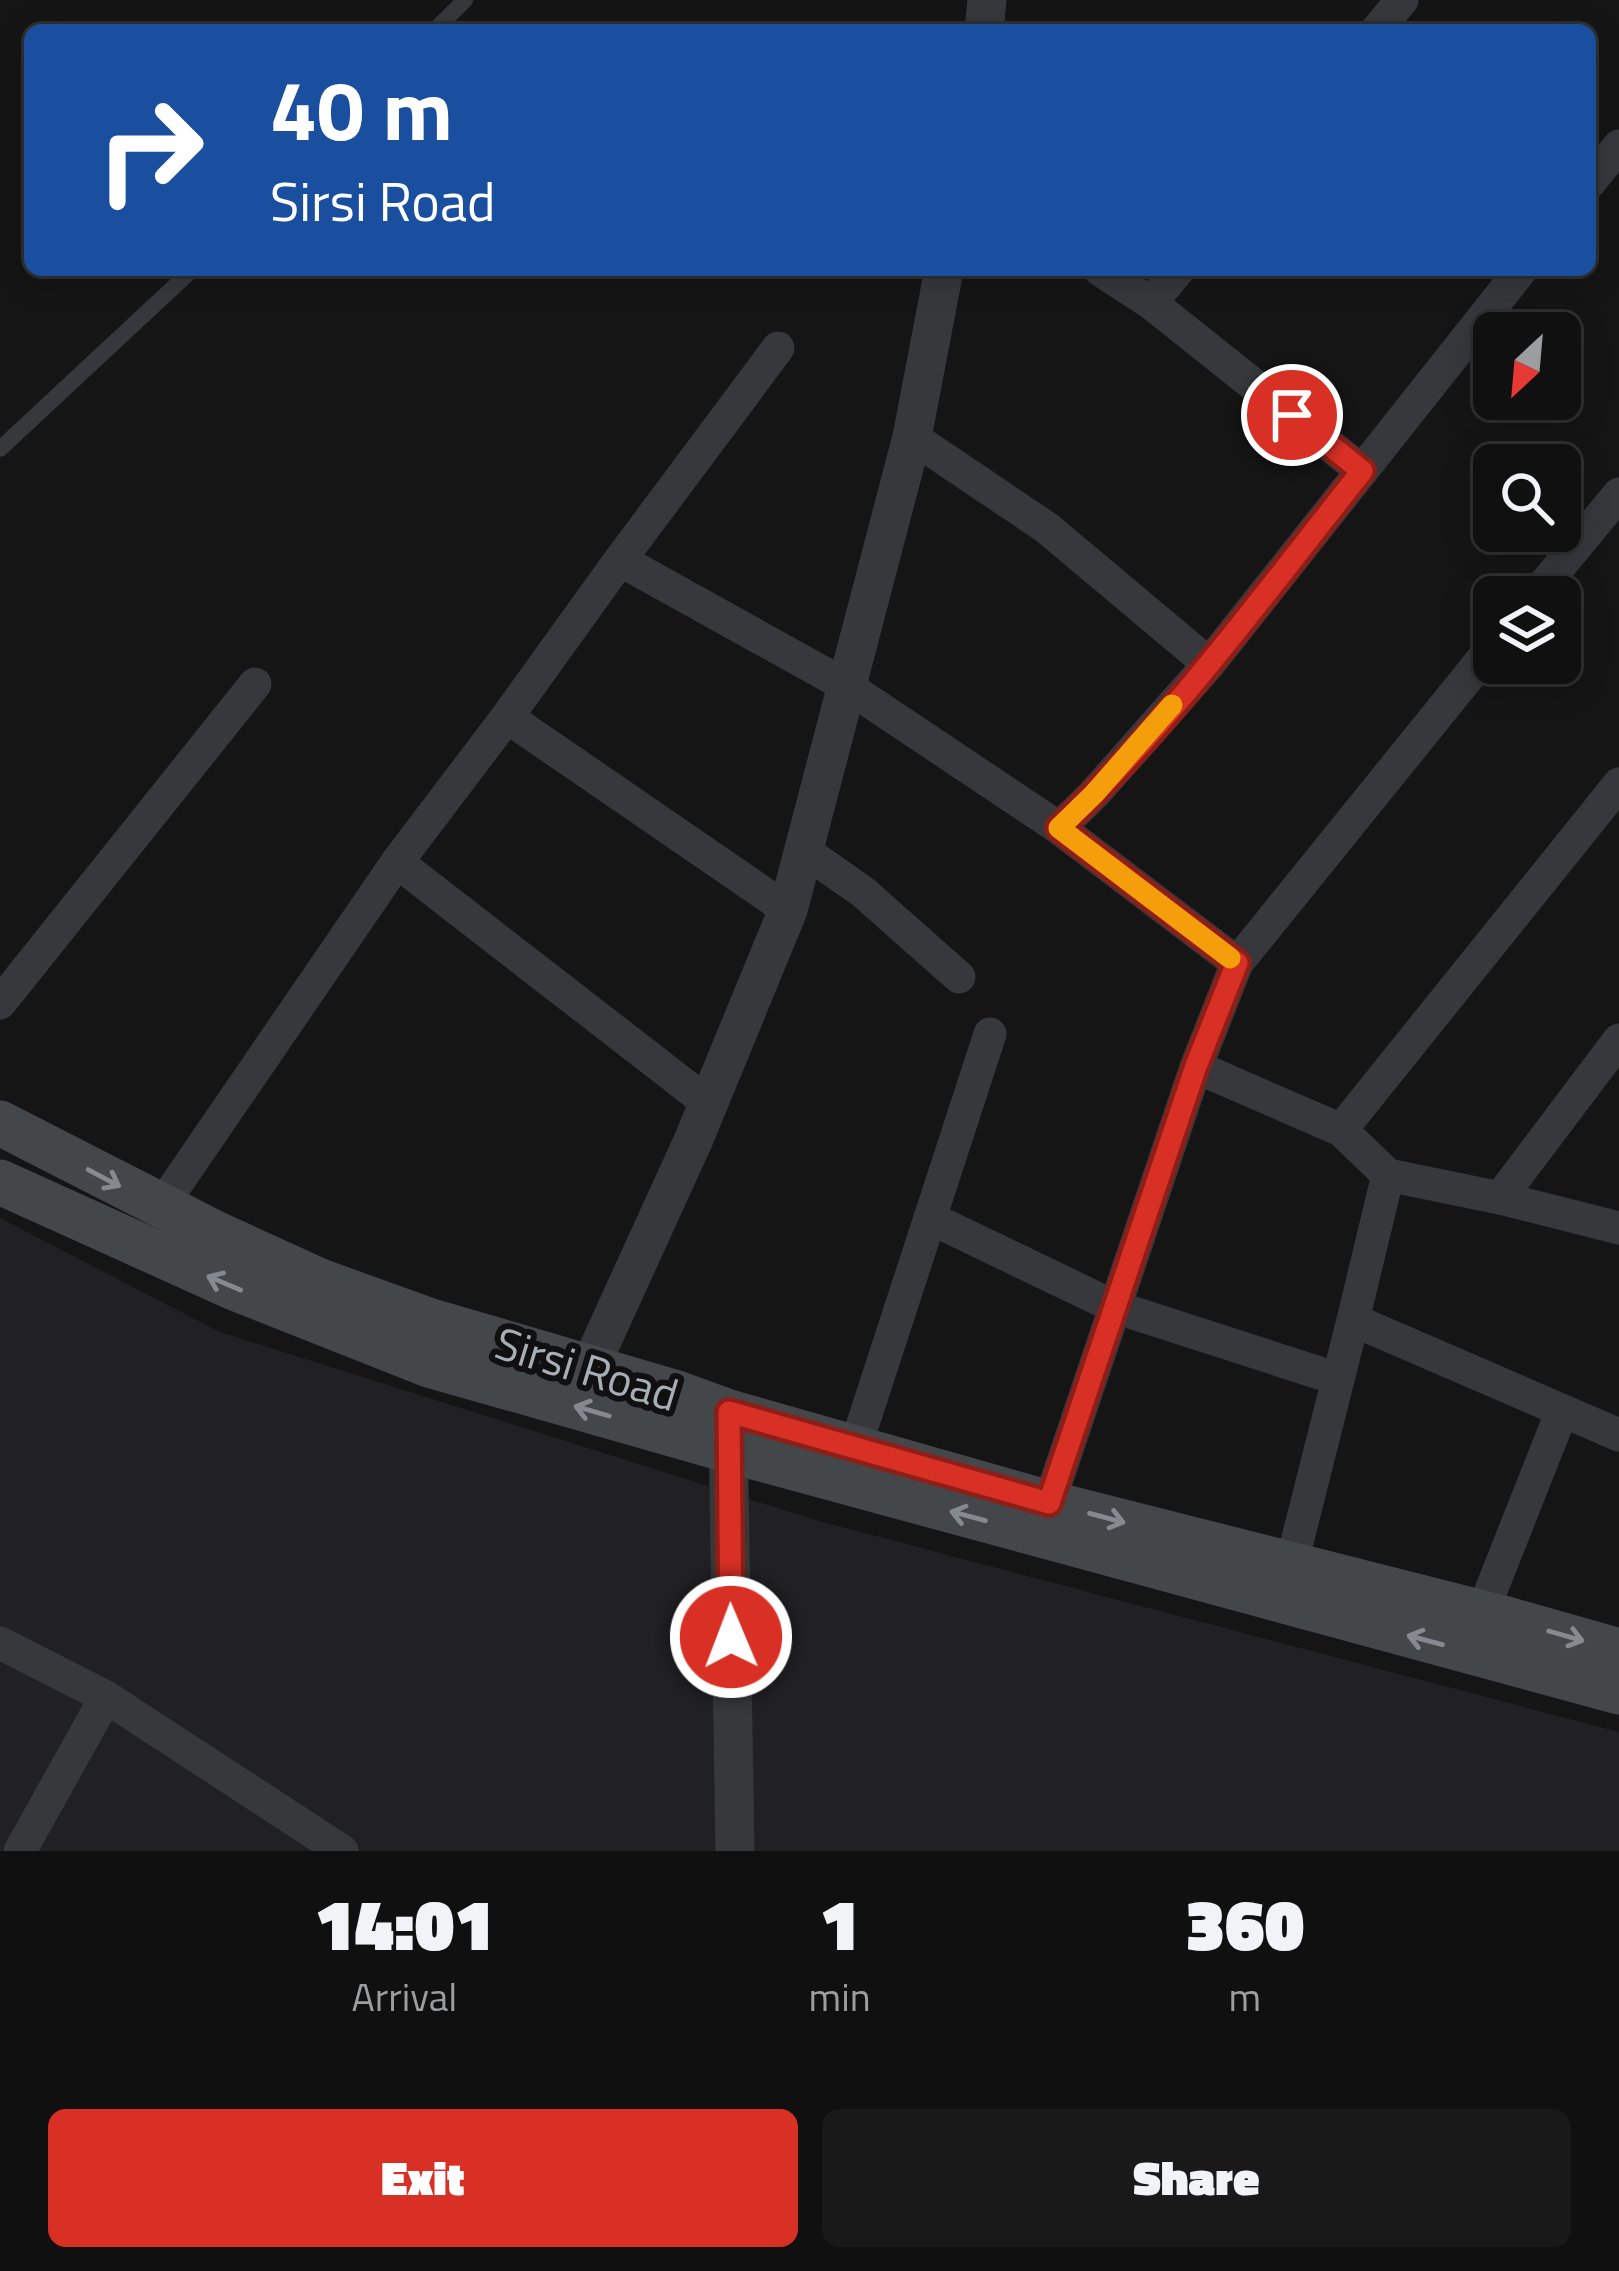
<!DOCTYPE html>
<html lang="en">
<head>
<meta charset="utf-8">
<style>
	:root { --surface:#101010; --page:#191919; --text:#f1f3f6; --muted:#9c9d9f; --line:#303030; --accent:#d93025 }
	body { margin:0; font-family:"Titillium Web",sans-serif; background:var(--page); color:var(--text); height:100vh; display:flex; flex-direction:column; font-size:45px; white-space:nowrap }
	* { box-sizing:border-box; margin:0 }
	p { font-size:39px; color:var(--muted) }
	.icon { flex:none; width:66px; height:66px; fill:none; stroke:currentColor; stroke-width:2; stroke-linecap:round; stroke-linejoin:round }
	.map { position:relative; height:1851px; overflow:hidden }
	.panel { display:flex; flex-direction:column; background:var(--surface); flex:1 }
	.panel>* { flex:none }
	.guide { position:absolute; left:24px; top:24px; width:1572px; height:252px; border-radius:18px; box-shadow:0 6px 30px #0003,0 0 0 3px var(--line); background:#1a4fa0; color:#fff; overflow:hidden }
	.needle { width:78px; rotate:206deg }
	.buttons { position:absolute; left:1473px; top:312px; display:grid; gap:24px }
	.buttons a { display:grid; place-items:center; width:108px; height:108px; border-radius:18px; background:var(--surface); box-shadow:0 6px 30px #0003,0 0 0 3px var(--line); font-size:60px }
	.pin { position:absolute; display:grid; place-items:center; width:102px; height:102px; color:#fff; margin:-51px; border:6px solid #fff; border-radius:50%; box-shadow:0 3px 12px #0007 }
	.me { position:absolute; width:132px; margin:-66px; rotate:359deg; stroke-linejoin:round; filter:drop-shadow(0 0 9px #0008) }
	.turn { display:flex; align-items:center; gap:42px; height:252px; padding:0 48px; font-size:54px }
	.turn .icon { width:156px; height:156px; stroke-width:2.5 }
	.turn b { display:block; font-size:84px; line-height:102px }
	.eta { display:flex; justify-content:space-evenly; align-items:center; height:204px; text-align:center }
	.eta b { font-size:72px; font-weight:800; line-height:84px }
	.action { display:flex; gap:24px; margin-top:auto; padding:24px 48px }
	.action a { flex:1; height:138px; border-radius:18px; background:var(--accent); color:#fff; font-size:48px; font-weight:800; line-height:138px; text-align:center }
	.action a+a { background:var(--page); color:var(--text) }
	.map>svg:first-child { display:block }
	.built { fill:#212123 }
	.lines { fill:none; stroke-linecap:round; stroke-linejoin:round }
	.service { stroke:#36383b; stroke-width:16 }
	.minor { stroke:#36383b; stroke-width:33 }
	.tertiary { stroke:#36383b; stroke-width:39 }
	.secondary { stroke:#44474a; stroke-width:45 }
	.oneway { stroke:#858a90 }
	.route-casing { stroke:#8d1f18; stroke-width:30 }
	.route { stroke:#d93025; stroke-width:21 }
	.slow { stroke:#f59e0b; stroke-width:21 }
	.labels { text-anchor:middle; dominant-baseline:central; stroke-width:12; stroke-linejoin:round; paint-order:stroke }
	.street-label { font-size:45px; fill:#a8aeb5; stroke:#101011 }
</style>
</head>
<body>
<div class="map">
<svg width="1619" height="1851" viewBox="0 0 1619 1851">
	<rect width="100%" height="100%" fill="#151516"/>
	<path class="built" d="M0,1218L220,1332L819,1521L1619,1732V1851H0Z"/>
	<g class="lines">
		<g class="service">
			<path d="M435,30L465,0"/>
			<path d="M0,449L192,270"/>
		</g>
		<g class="minor">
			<path d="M1377,30L1402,0"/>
			<path d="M1590,182L1619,146"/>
			<path d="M1100,270L1151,303L1362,471"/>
			<path d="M1151,303L1178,270"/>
			<path d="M912,437L1047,528L1209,664"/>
			<path d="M620,560L778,348"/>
			<path d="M1534,597L1619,494"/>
			<path d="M507,717L788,910"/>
			<path d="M1059,828L1237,963"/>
			<path d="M803,850L863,892L959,977"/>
			<path d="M397,862L708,1103"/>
			<path d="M0,1003L255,684"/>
			<path d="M1196,1067L1341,1130L1388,1175L1500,1198L1619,1228"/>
			<path d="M1341,1130L1619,784"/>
			<path d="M1500,1198L1619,1040"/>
			<path d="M160,1208L397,862L507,717L620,560L845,685L1059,828L1094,794L1209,664L1521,270"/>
			<path d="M930,1218L1115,1307L1338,1379"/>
			<path d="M1353,1320L1388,1175"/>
			<path d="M855,1448L990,1034"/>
			<path d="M1049,1503L1196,1067L1237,963L1494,645"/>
			<path d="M1291,1566L1353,1320L1619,1435"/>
			<path d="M1482,1613L1562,1411"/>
			<path d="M0,1643L106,1697L342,1851"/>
			<path d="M20,1851L106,1697"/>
		</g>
		<g class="tertiary">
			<path d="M984,30L987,0"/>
			<path d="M589,1369L693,1141L788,910L912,437L944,270"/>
			<path d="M728,1424L735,1851"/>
		</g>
		<g class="secondary">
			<path d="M0,1123L217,1234L320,1281L428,1320L674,1392L729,1412L1049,1503L1503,1618L1619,1651"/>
			<path d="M0,1182L232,1287L429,1365L728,1450L1619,1692"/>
		</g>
	</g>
	<defs><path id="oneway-shaft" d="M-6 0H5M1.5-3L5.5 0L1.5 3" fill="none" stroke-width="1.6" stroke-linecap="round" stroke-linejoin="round" transform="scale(3)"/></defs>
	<g class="oneway">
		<use href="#oneway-shaft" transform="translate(104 1178) rotate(28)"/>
		<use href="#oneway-shaft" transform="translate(224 1283) rotate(-157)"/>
		<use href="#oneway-shaft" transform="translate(592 1411) rotate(-164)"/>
		<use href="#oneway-shaft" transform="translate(968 1516) rotate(-165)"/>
		<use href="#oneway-shaft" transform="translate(1107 1518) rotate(15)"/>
		<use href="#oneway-shaft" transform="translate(1566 1636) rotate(16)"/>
		<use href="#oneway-shaft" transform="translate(1425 1640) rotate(-165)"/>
	</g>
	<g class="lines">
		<g class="route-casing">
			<path id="route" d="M731,1637L729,1412L1049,1503L1196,1066L1237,963L1059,828C1172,721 1265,593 1362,471L1292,415"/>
		</g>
		<use href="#route" class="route"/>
		<path class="slow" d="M1172,705L1094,794L1059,828L1230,958"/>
	</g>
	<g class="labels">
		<g class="street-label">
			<text transform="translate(587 1368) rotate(17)">Sirsi Road</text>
		</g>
	</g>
</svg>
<div class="buttons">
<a><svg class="needle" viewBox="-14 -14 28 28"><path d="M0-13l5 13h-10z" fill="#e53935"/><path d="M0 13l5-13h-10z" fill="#9c9d9f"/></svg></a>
<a><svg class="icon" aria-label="search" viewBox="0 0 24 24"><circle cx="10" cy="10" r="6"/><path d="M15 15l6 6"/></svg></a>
<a><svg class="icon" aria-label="layers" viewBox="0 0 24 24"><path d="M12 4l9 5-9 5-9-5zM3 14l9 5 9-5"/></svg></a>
</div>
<div class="pin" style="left:1292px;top:415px;background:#d93025"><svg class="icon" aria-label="arrive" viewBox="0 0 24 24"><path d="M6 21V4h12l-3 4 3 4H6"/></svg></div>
<svg class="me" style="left:731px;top:1637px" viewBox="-20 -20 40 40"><circle r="17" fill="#d93025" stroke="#fff" stroke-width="3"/><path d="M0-11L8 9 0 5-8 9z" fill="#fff"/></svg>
<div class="guide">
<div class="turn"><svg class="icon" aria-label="right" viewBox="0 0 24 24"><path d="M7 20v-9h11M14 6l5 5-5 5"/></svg><div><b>40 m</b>Sirsi Road</div></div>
</div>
</div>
<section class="panel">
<div class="eta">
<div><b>14:01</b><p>Arrival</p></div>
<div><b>1</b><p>min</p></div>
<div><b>360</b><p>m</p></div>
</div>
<div class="action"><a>Exit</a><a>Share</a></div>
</section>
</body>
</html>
